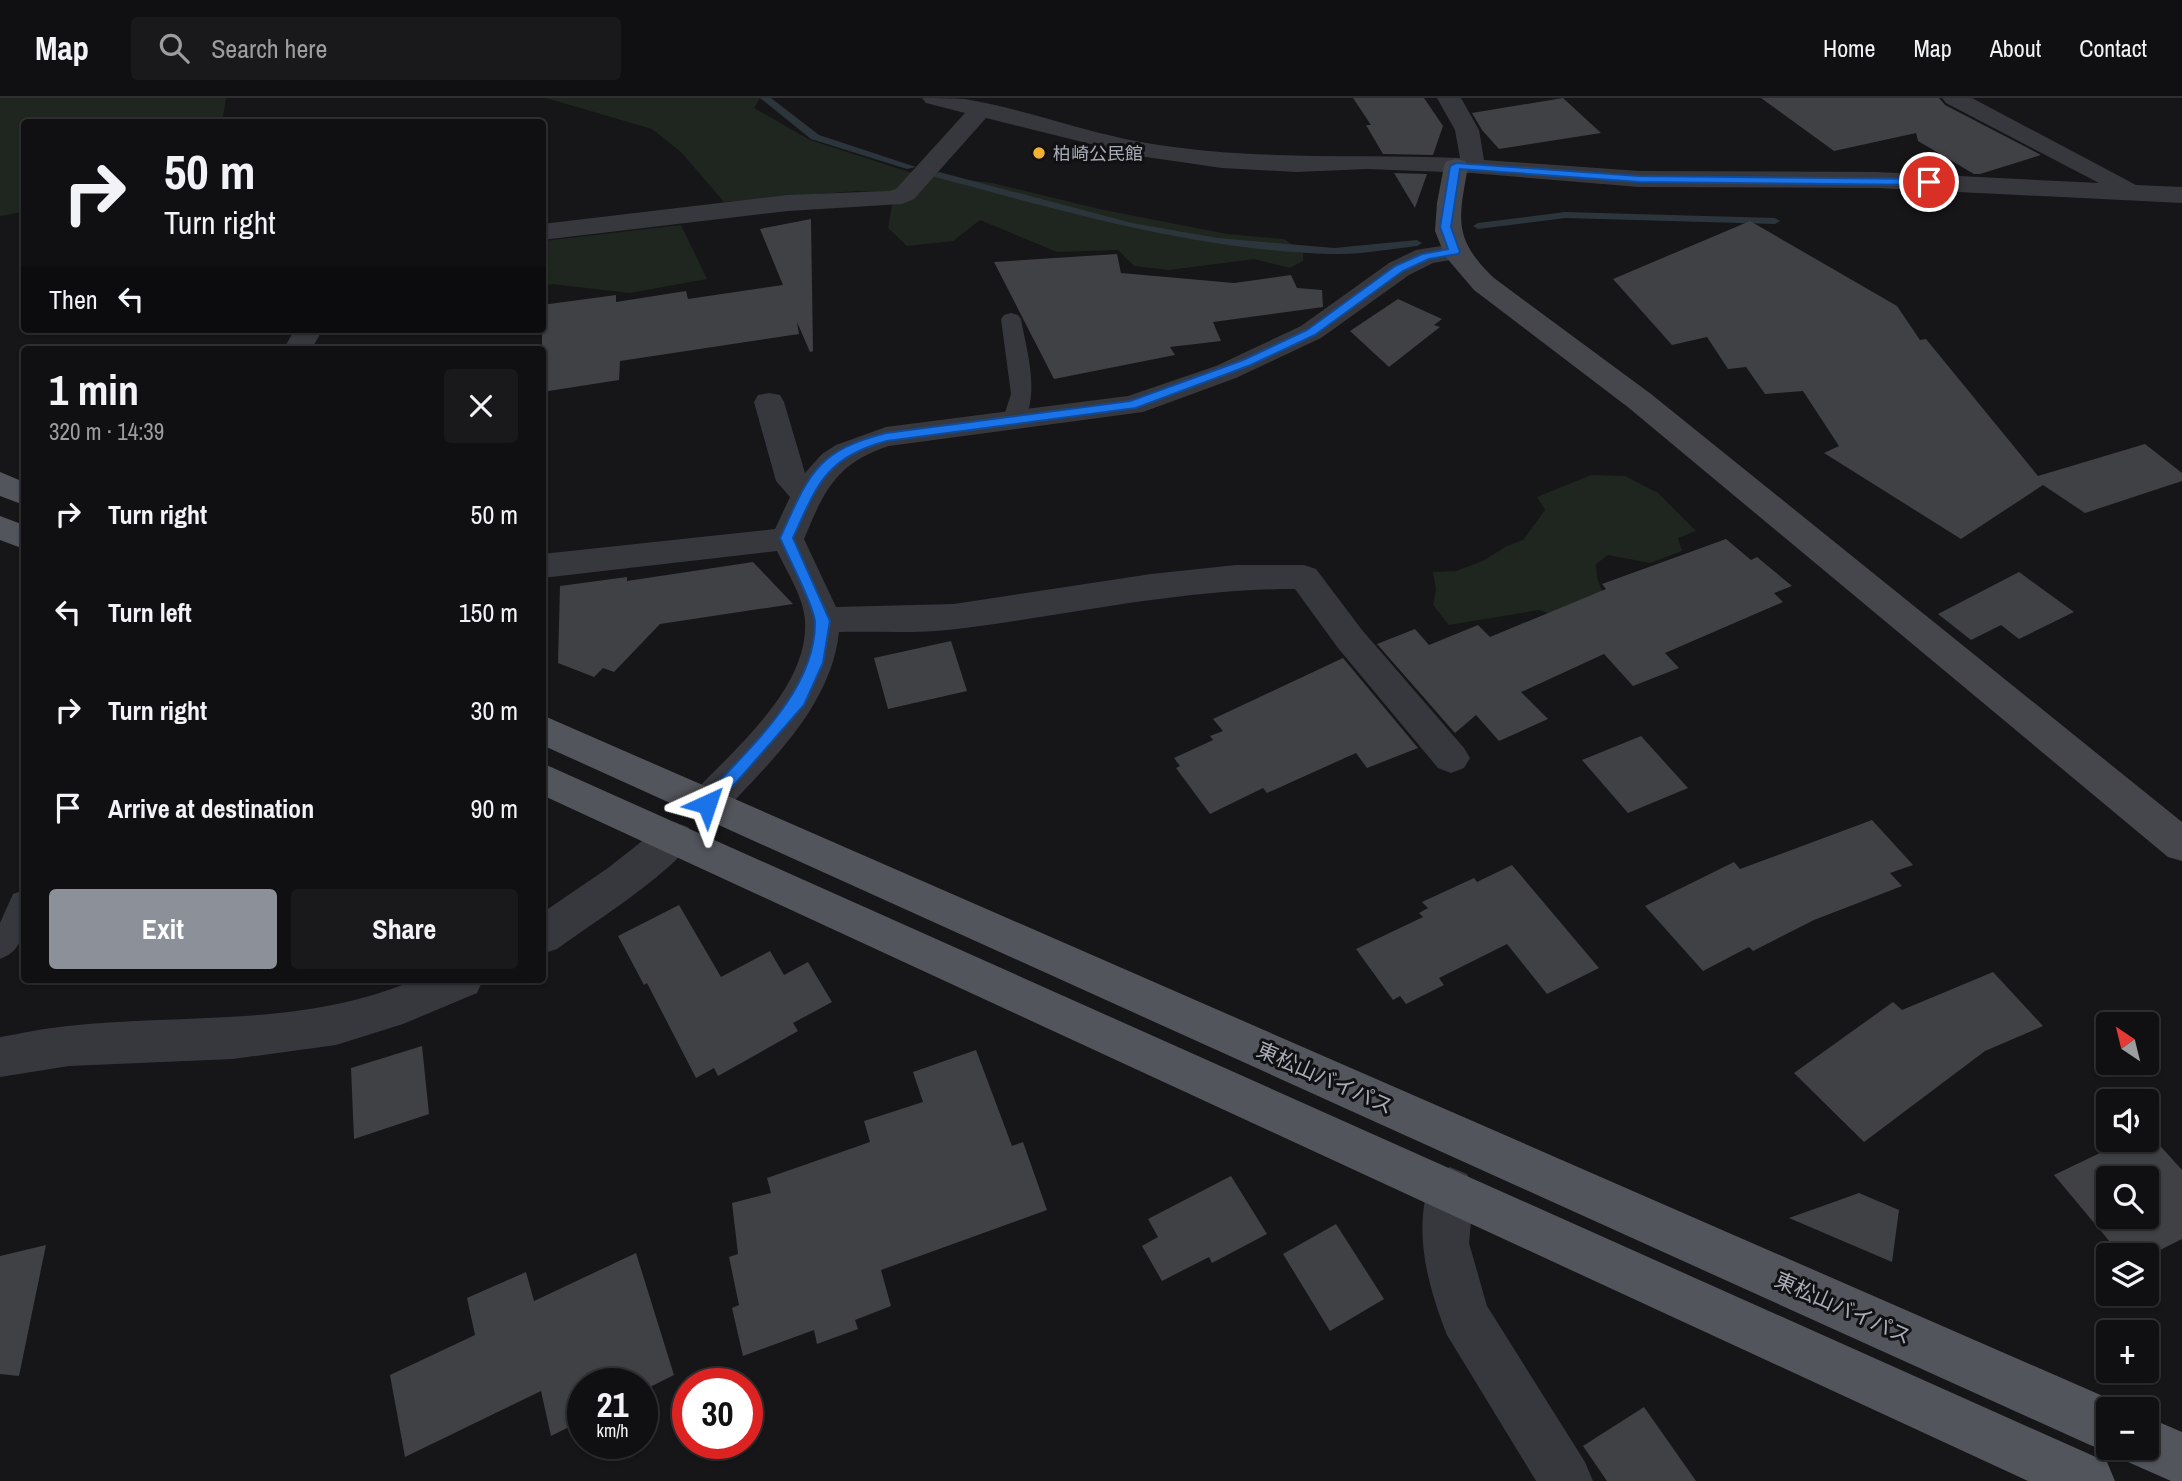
<!DOCTYPE html>
<html lang="en">
<head>
<meta charset="utf-8">
<style>
	:root { --surface:#101012; --page:#19191b; --text:#f1f3f6; --muted:#9c9d9f; --line:#303032; --accent:#8c9099 }
	body { margin:0; font-family:"Archivo Narrow","Noto Sans JP",sans-serif; background:var(--page); color:var(--text); height:100vh; display:flex; flex-direction:column; font-size:26px; white-space:nowrap }
	* { box-sizing:border-box; margin:0 }
	p { font-size:23px; color:var(--muted) }
	.icon { flex:none; width:38px; height:38px; fill:none; stroke:currentColor; stroke-width:2; stroke-linecap:round; stroke-linejoin:round }
	.map { position:relative; flex:1; overflow:hidden }
	.drawer { position:absolute; left:21px; top:248px; width:525px; height:637px; display:flex; flex-direction:column; background:var(--surface); border-radius:7px; box-shadow:0 2px 5px #0004,0 0 0 2px var(--line) }
	.drawer>* { flex:none }
	.guide { position:absolute; left:21px; top:21px; width:525px; height:214px; border-radius:7px; box-shadow:0 2px 5px #0004,0 0 0 2px var(--line); background:#101012; color:var(--text); overflow:hidden }
	.needle { width:46px; rotate:325deg }
	.controls { position:absolute; left:2096px; top:914px; display:grid; gap:14px }
	.controls a { display:grid; place-items:center; width:63px; height:63px; border-radius:7px; background:var(--surface); box-shadow:0 2px 5px #0004,0 0 0 2px var(--line); font-size:35px }
	.speed { position:absolute; left:567px; top:1270px; display:flex; gap:14px; font-size:35px; font-weight:700; text-align:center }
	.speed>* { display:grid; place-content:center; width:91px; height:91px; border-radius:50%; background:var(--surface); box-shadow:0 2px 5px #0004,0 0 0 2px var(--line); line-height:1 }
	.speed small { font-size:18px; font-weight:400 }
	.speed .limit { border:10px solid #d22; background:#fff; color:#111 }
	.pin { position:absolute; display:grid; place-items:center; width:60px; height:60px; color:#fff; margin:-30px; border:4px solid #fff; border-radius:50%; box-shadow:0 2px 7px #0007 }
	.me { position:absolute; width:77px; margin:-38px; rotate:42deg; stroke-linejoin:round; filter:drop-shadow(0 0 5px #0008) }
	.turn { display:flex; align-items:center; gap:24px; height:147px; padding:0 28px; font-size:32px }
	.turn .icon { width:91px; height:91px; stroke-width:2.5 }
	.turn b { display:block; font-size:49px; line-height:60px }
	.then { display:flex; align-items:center; height:66px; padding:0 28px; background:#0003; gap:14px; font-size:26px }
	.round { display:grid; place-items:center; flex:none; width:74px; height:74px; border-radius:7px; background:var(--page) }
	.headline { display:flex; align-items:center; justify-content:space-between; height:119px; padding:0 28px }
	h1 { font-size:42px; font-weight:700; line-height:52px }
	.primary-button { display:flex; gap:14px; margin-top:auto; padding:14px 28px }
	.primary-button a { flex:1; height:80px; border-radius:7px; background:var(--accent); color:#fff; font-size:28px; font-weight:700; line-height:80px; text-align:center }
	.primary-button a+a { background:var(--page); color:var(--text) }
	ul { padding:0; list-style:none }
	li { display:flex; align-items:center; gap:21px; height:98px; padding:0 28px }
	li div { flex:1 }
	li b { display:block; font-size:26px }
	li em { font-style:normal }
	header { display:flex; align-items:center; gap:42px; box-sizing:border-box; height:98px; padding:0 35px; background:var(--surface); border-bottom:2px solid var(--line) }
	header strong { font-size:33px }
	nav { display:flex; gap:38px; margin-inline-start:auto; font-size:24px }
	.search { width:490px; height:63px; background:var(--page); display:flex; align-items:center; gap:18px; box-sizing:border-box; padding:0 24px; border-radius:7px; color:var(--muted); font-size:26px }
	.map>svg:first-child { display:block }
	.green { fill:#1e261f }
	.lines { fill:none; stroke-linecap:round; stroke-linejoin:round }
	.stream { fill:#2c353c; fill-rule:evenodd }
	.building { fill:#404145; fill-rule:evenodd }
	.lane { fill:#37383d; fill-rule:evenodd }
	.street { fill:#37383d; fill-rule:evenodd }
	.secondary { fill:#45474d; fill-rule:evenodd }
	.primary { fill:#53555c; fill-rule:evenodd }
	.route { fill:#1a73e8; stroke:#114b97; stroke-width:2 }
	.poi-dot { fill:#f2b134; stroke:#111113; stroke-width:2.5 }
	.labels { text-anchor:middle; dominant-baseline:central; stroke-width:6; stroke-linejoin:round; paint-order:stroke }
	.far-poi-label { font-size:18px; fill:#a8adb8; stroke:#111113; text-anchor:start }
	.street-label { font-size:21px; fill:#a8adb8; stroke:#111113 }
</style>
</head>
<body>
<header>
<strong>Map</strong>
<div class="search"><svg class="icon" aria-label="search" viewBox="0 0 24 24"><circle cx="10" cy="10" r="6"/><path d="M15 15l6 6"/></svg>Search here</div>
<nav><a>Home</a><a>Map</a><a>About</a><a>Contact</a></nav>
</header>
<div class="map">
<svg width="2182" height="1383" viewBox="0 0 2182 1383">
	<rect width="100%" height="100%" fill="#161618"/>
	<g class="green">
		<path d="M0,0H226L222,24H24V114L0,118Z"/>
		<path d="M546,0H760L754,10L810,42L912,75L893,95L856,93L724,104L681,54L652,31Z"/>
		<path d="M929,77L992,85L1104,112L1227,136L1284,141L1303,154V163L1290,170L1254,161L1169,172L1134,168L1118,152L1057,154L980,122L953,143L907,148L888,130L892,107L912,97Z"/>
		<path d="M681,127L707,181L630,195L552,186L543,188V143Z"/>
		<path d="M1591,377L1625,378L1658,395L1696,433L1678,440L1682,453L1650,465L1608,457L1596,466L1597,480L1607,506L1565,521L1539,512L1449,527L1433,507L1436,491L1433,474L1456,473L1483,463L1507,448L1523,442L1545,412L1537,399Z"/>
	</g>
	<g class="lines">
		<g class="stream">
			<path d="M760,0H771L819,37L916,69L907,71L811,41Z"/>
			<path d="M939,74L1132,125L1218,140L1334,150L1417,142L1422,145L1417,148C1389,151 1360,157 1332,156C1195,152 1067,114 935,79L934,77Z"/>
			<path d="M1565,114L1775,120L1780,123L1775,126L1565,120L1478,131L1473,128L1478,125Z"/>
		</g>
	</g>
	<g class="building">
		<path d="M1353,0H1424L1443,28L1433,57L1383,56L1366,27H1371Z"/>
		<path d="M1563,0L1601,35L1499,51L1482,32L1472,15Z"/>
		<path d="M1761,0H1939L1945,7L2041,57L1980,76H1974L1918,43L1916,35L1834,53Z"/>
		<path d="M1394,75L1427,76L1415,110Z"/>
		<path d="M811,121L813,253L810,254L797,224L799,236L620,263L619,282L542,294V207L616,197V204L686,193L688,201L783,187L760,131Z"/>
		<path d="M1750,123L1897,208L1920,242L1926,241L2038,378L2145,346L2182,375V383L2085,415L2043,387L1961,441L1824,355L1839,348L1803,293L1765,296L1746,269L1728,271L1707,239L1672,247L1613,181Z"/>
		<path d="M1117,156L1121,175L1234,185L1291,177L1297,190L1322,192L1323,209L1213,224L1221,243L1170,249L1175,257L1054,281L994,164Z"/>
		<path d="M1398,201L1442,221L1434,227L1440,229L1389,269L1350,233Z"/>
		<path d="M1726,441L1751,462L1757,459L1792,488L1774,495L1783,504L1665,555L1679,570L1633,588L1604,556L1521,594L1548,621L1499,643L1476,617L1455,635L1377,546L1415,531L1429,547L1478,527L1490,539L1606,491L1602,486Z"/>
		<path d="M753,464L793,506L660,526L614,574L603,570L594,579L558,565L560,488L627,479V483Z"/>
		<path d="M2019,474L2074,514L2019,541L2001,527L1971,542L1938,516Z"/>
		<path d="M951,543L967,593L888,611L874,560Z"/>
		<path d="M1343,560L1418,650L1367,670L1356,655L1267,695L1263,690L1210,716L1176,670L1180,668L1174,660L1213,642L1210,638L1223,633L1213,621Z"/>
		<path d="M1641,638L1688,690L1628,715L1582,662Z"/>
		<path d="M1872,722L1913,767L1890,775L1902,788L1814,822L1753,853L1749,849L1703,873L1645,808L1734,764L1740,771Z"/>
		<path d="M1512,767L1599,870L1547,896L1507,846L1439,880L1444,887L1406,906L1400,898L1393,902L1356,851L1423,819L1419,815L1428,810L1422,804L1474,780L1477,784Z"/>
		<path d="M679,807L721,879L770,853L784,877L808,864L832,904L793,925L798,933L718,978L714,970L696,980L647,885L644,887L618,838Z"/>
		<path d="M1993,874L2043,928L1985,953L1864,1044L1794,975L1893,904L1902,912Z"/>
		<path d="M422,948L429,1016L354,1041L351,970Z"/>
		<path d="M976,952L1012,1048L1023,1044L1047,1112L881,1172L891,1208L855,1222L858,1231L817,1246L814,1232L743,1258L732,1210L739,1207L729,1159L738,1156L732,1105L771,1095L767,1080L870,1044L864,1023L923,1004L913,974Z"/>
		<path d="M2129,1041H2154L2182,1072V1141L2150,1157H2121L2054,1077ZM2109,1080H2147V1118H2109Z"/>
		<path d="M1231,1078L1267,1136L1212,1165L1209,1159L1162,1183L1142,1148L1158,1139L1148,1121Z"/>
		<path d="M1859,1095L1899,1112L1892,1164L1789,1120Z"/>
		<path d="M1336,1126L1384,1201L1330,1233L1283,1156Z"/>
		<path d="M46,1147L19,1278L0,1276V1158Z"/>
		<path d="M636,1155L674,1277L642,1293V1286H583V1322L551,1338L541,1293L405,1359L390,1277L475,1237L467,1200L526,1174L534,1203Z"/>
		<path d="M1644,1309L1696,1383H1607L1583,1348Z"/>
	</g>
	<g class="lines">
		<g class="lane">
			<path d="M1011,215L1018,217L1021,221C1027,255 1041,297 1021,329H1005L1002,324L1011,296L1001,221L1004,217Z"/>
			<path d="M24,792C26,818 29,851 0,861V825L13,796Z"/>
		</g>
		<g class="street">
			<path d="M922,0C936,0 951,0 965,1C1024,11 1081,33 1141,44C1247,63 1353,56 1460,60L1455,32L1437,0H1461L1479,32L1484,62L1639,73L1877,74L2099,85L1946,5L1942,0H1972L2136,87L2182,89V105L1877,90L1639,89L1471,75L1367,71L1296,74L1222,70L1139,58L986,20L914,101L902,106L788,113L542,142V126L788,97L889,93L896,91L965,15L926,5Z"/>
			<path d="M1454,146L1463,148L1467,154L1463,160L1433,165L1409,177L1321,240L1236,280L1143,314L889,348C836,365 824,393 804,441L836,509L954,506L1151,476L1236,467H1304L1316,471L1362,532L1464,650L1470,660L1464,670L1451,675L1438,670L1338,550L1295,491C1179,491 1071,517 957,531C918,536 878,533 839,534C831,609 769,665 721,717L707,722L693,717L688,706L693,695C735,651 809,589 805,523C804,500 787,474 777,453L542,480V456L775,431L790,399L776,383L754,304L758,297L769,295L780,297L784,304L805,375L822,356L836,347L886,329L1128,298L1216,268L1301,228L1389,165L1416,152Z"/>
			<path d="M295,231H323L311,252H283Z"/>
			<path d="M674,724L688,729L694,740C677,772 590,827 557,851L542,856V815L608,770L660,729Z"/>
			<path d="M415,882H483L477,895L403,926L336,947L233,961L69,968L0,979V939C23,935 46,930 68,928C188,915 300,930 415,882Z"/>
			<path d="M1450,1069L1467,1076L1474,1092L1469,1145L1487,1208L1585,1364L1593,1383H1536L1447,1237C1427,1186 1411,1128 1433,1076Z"/>
		</g>
		<path class="secondary" d="M1456,61L1465,63L1468,68C1459,121 1452,140 1494,180L1651,296L2182,724V763L2168,759L1629,310L1474,192L1445,158L1435,133L1437,105L1444,68L1447,63Z"/>
		<g class="primary">
			<path d="M0,374L24,384V407L0,398Z"/>
			<path d="M0,418L24,427V451L0,442Z"/>
			<path d="M542,617L2128,1309L2109,1311V1349H2121L2109,1354L2090,1347L542,647Z"/>
			<path d="M542,665L2107,1364L2115,1383H2028L542,697Z"/>
			<path d="M2147,1319L2182,1334V1383H2171L2128,1364L2122,1349H2147Z"/>
		</g>
	</g>
	<path class="route" d="M1456,65L1639,78L1929,81L1934,84L1929,87L1639,84L1460,71L1451,129L1460,154L1458,156L1429,161L1403,173L1315,237L1251,267L1136,310L887,343C826,359 817,387 793,440L830,523L823,565L804,607L713,711H702L699,706L702,702C745,653 815,595 815,525C815,510 787,457 780,440C809,377 815,353 886,335L1130,303L1243,262L1307,232L1395,168L1422,156L1448,151L1440,129L1450,68Z"/>
	<circle class="poi-dot" cx="1039" cy="55" r="7"/>
	<g class="labels">
		<g class="far-poi-label">
			<text x="1053" y="55">柏崎公民館</text>
		</g>
		<g class="street-label">
			<text transform="translate(1325 980) rotate(24)">東松山バイパス</text>
			<text transform="translate(1843 1210) rotate(24)">東松山バイパス</text>
		</g>
	</g>
</svg>
<div class="controls">
<a><svg class="needle" viewBox="-14 -14 28 28"><path d="M0-13l5 13h-10z" fill="#e53935"/><path d="M0 13l5-13h-10z" fill="#9c9d9f"/></svg></a>
<a><svg class="icon" aria-label="sound" viewBox="0 0 24 24"><path d="M4 9h4l5-4v14l-5-4H4zM17 9q2 3 0 6"/></svg></a>
<a><svg class="icon" aria-label="search" viewBox="0 0 24 24"><circle cx="10" cy="10" r="6"/><path d="M15 15l6 6"/></svg></a>
<a><svg class="icon" aria-label="layers" viewBox="0 0 24 24"><path d="M12 4l9 5-9 5-9-5zM3 14l9 5 9-5"/></svg></a>
<a>+</a>
<a>−</a>
</div>
<div class="speed"><div>21<small>km/h</small></div><div class="limit">30</div></div>
<div class="pin" style="left:1929px;top:84px;background:#d93025"><svg class="icon" aria-label="arrive" viewBox="0 0 24 24"><path d="M6 21V4h12l-3 4 3 4H6"/></svg></div>
<svg class="me" style="left:707px;top:706px" viewBox="-20 -20 40 40"><path d="M0-17L14 15 0 8-14 15z" fill="#1a73e8" stroke="#fff" stroke-width="4"/></svg>
<div class="guide">
<div class="turn"><svg class="icon" aria-label="right" viewBox="0 0 24 24"><path d="M7 20v-9h11M14 6l5 5-5 5"/></svg><div><b>50 m</b>Turn right</div></div>
<div class="then">Then<svg class="icon" aria-label="left" viewBox="0 0 24 24"><path d="M17 20v-9H6M10 6l-5 5 5 5"/></svg></div>
</div>
<section class="drawer">
<div class="headline"><div><h1>1 min</h1><p>320 m · 14:39</p></div><a class="round"><svg class="icon" aria-label="close" viewBox="0 0 24 24"><path d="M6 6l12 12M18 6L6 18"/></svg></a></div>
<ul>
<li><svg class="icon" aria-label="right" viewBox="0 0 24 24"><path d="M7 20v-9h11M14 6l5 5-5 5"/></svg><div><b>Turn right</b></div><em>50 m</em></li>
<li><svg class="icon" aria-label="left" viewBox="0 0 24 24"><path d="M17 20v-9H6M10 6l-5 5 5 5"/></svg><div><b>Turn left</b></div><em>150 m</em></li>
<li><svg class="icon" aria-label="right" viewBox="0 0 24 24"><path d="M7 20v-9h11M14 6l5 5-5 5"/></svg><div><b>Turn right</b></div><em>30 m</em></li>
<li><svg class="icon" aria-label="arrive" viewBox="0 0 24 24"><path d="M6 21V4h12l-3 4 3 4H6"/></svg><div><b>Arrive at destination</b></div><em>90 m</em></li>
</ul>
<div class="primary-button"><a>Exit</a><a>Share</a></div>
</section>
</div>
</body>
</html>
